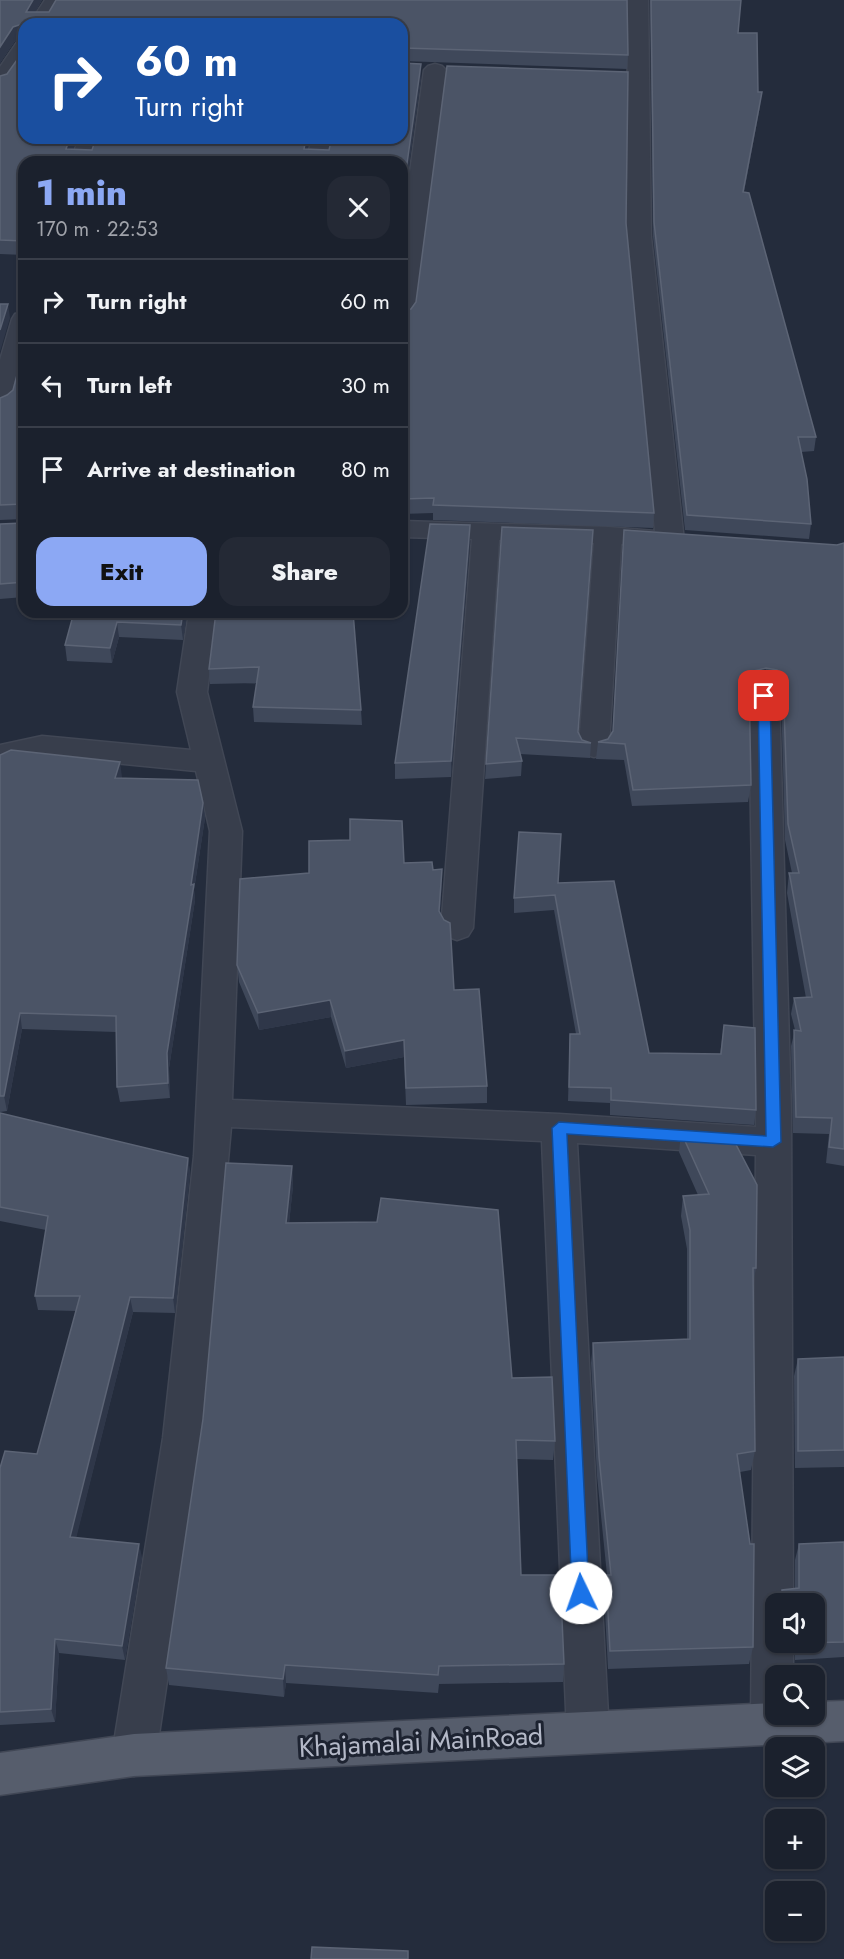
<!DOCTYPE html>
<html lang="en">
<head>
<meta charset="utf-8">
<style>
	:root { --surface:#1b212d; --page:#242935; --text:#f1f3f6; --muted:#a0a3aa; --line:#393e49; --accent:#8ca8f4 }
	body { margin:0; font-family:Jost,sans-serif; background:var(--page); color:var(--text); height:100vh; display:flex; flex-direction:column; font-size:22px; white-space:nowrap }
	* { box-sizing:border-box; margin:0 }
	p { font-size:20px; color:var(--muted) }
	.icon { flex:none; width:33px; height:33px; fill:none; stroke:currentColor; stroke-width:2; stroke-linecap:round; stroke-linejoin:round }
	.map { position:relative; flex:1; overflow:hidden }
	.side { position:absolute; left:18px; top:156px; width:390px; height:462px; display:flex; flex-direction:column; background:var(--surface); border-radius:18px; box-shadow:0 2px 4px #0004,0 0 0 2px var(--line) }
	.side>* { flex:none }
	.guide { position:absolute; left:18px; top:18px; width:390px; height:126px; border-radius:18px; box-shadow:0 2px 4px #0004,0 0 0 2px var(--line); background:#1a4fa0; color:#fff; overflow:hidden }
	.fabs { position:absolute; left:765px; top:1593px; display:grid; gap:12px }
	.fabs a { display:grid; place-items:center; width:60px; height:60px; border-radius:12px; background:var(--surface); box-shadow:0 2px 4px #0004,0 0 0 2px var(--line); font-size:30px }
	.pin { position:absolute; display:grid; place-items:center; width:51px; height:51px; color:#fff; margin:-26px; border-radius:12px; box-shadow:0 3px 9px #0006 }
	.me { position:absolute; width:66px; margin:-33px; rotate:357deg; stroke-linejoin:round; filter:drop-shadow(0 0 4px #0008) }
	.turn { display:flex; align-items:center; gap:21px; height:126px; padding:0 18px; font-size:27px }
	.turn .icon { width:78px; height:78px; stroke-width:2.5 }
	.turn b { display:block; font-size:42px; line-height:51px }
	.round { display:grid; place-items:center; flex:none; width:63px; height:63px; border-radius:18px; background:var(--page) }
	.head { display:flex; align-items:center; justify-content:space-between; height:102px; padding:0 18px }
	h1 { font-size:36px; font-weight:800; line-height:45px; color:var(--accent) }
	.button { display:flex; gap:12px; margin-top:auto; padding:12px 18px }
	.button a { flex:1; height:69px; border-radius:18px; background:var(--accent); color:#111; font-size:24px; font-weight:800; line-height:69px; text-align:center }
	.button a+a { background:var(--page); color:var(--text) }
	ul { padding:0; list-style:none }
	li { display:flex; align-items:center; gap:18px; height:84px; padding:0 18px; border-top:2px solid var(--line) }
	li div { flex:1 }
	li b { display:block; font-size:22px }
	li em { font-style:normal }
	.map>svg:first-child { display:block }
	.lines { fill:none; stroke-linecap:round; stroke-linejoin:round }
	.minor-casing { stroke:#414755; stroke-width:3 }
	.major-casing { stroke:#414755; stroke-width:3 }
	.minor { fill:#383e4c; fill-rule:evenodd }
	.major { fill:#565d6c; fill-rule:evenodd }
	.wall { fill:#3f485a }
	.shaded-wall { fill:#2f3749 }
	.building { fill:#4b5466; stroke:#5c6475; stroke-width:1.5 }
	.route { fill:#1a73e8; stroke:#114b97; stroke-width:1.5 }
	.labels { text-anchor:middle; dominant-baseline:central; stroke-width:6; stroke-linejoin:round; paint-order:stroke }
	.near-street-label { font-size:27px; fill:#b4b9c8; stroke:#1d2331 }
</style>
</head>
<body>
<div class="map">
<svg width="844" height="1959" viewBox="0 0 844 1959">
	<rect width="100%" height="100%" fill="#242c3c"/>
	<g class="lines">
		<g class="minor-casing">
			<g id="minor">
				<path d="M45,0H65L49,24H29Z"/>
				<path d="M628,0H648L651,237L684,541L680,547L670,549L621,544L609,747L605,754L594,757L583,754L579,747L594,543L499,540L473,928L468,936L457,940L446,936L441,928L472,539L402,537V521L608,527L655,531L627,237Z"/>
				<path d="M24,40V62L7,87L0,89V67L17,42Z"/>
				<path d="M435,64L442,66L446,70L414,316L411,321L402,323V230L424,70L428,66Z"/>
				<path d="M79,138H101L92,162H70Z"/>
				<path d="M312,138H334L328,162H306Z"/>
				<path d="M24,312V363L13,403L9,408L0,411V360L12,319L15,314Z"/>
				<path d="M189,612H217L207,692L242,831L232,1100L559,1114L756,1127L749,696L754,689L764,687L774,689L779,696L791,1112L793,1604H776V1642H793V1676H776V1714H793V1723L787,1737L772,1743L757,1737L751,1723L756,1155L577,1143L609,1733L603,1747L588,1753L573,1747L567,1733L542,1141L231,1127L203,1438L156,1755L149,1770L134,1776L119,1770L112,1755L163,1438L194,1156L210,831L196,771L42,756L20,760L0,769V745L42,736L191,750L177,692Z"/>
			</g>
		</g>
		<g class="major-casing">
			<path id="major" d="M844,1701V1741L134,1776L0,1795V1753L134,1734L772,1703H776V1714H814V1702Z"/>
		</g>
		<use href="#minor" class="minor"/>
		<use href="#major" class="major"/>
	</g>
	<g class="wall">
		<path d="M0,0H42L35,12H49L56,0H627L628,55L627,69L402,61V24H24V38L15,41L0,63Z"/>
		<path d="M650,0H741L738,33L758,92L760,106L744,192L816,437L814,451L801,452L811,524L809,539L685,530L653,237Z"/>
		<path d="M0,76L24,138H77L73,149L92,150L310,138L308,149L329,150L421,78L402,214L24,162V255L0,254Z"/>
		<path d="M626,223L654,513L653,528L433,520V513L402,514V310L411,309Z"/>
		<path d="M24,349V597L0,599V524L23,523V519L0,520V398L7,395L13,390Z"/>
		<path d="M470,525V541L451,777L395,779V763Z"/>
		<path d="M502,527L578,732L582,740L591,743L590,758L520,754L522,761L521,776L485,779Z"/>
		<path d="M844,543V1166L826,1163L829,1134L793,1133L791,1046L795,1030L791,1014L794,998H806L787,893L789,873H792L785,840L781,695L774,687L764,685L752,688L749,692L751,785L748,802L632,806L624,760L596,759L598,742L608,739L837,545Z"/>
		<path d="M74,612H187L183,640L119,637L112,663L67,661L65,645Z"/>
		<path d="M216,612L361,710L362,725L254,722L253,707L257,683L210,684L209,669Z"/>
		<path d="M0,755L122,777V778L203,803L205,818L194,890L195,900L169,1068L170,1098L120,1102L117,1087L116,1032L22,1029L7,1111L0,1112Z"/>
		<path d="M350,840L404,863L433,870L442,869L440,913L454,990L487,1086V1103L406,1105L404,1057L346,1068L331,1017L259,1030L239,982L237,965L309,873Z"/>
		<path d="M558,883L649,1053L720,1054L724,1025L756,1110L754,1125L610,1115V1103L568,1101L570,1034H576L554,910L514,913V898Z"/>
		<path d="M0,1113L188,1158L190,1173L175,1313L133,1312L76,1537L142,1557L125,1660L59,1653L55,1722L0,1725V1468L37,1454L76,1311L38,1310L35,1296L46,1230L0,1221Z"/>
		<path d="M681,1132L756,1268L753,1285L755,1451L751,1470L740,1472L753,1647L749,1664L608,1669L604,1593L606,1575H607L597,1476L591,1363L593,1343L687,1339V1249L681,1216L683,1196L698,1195L679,1152Z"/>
		<path d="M292,1166L293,1186L289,1223L512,1378L555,1441L553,1460L517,1459L521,1575L564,1664L563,1682L439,1684L438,1693L286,1683L284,1697L169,1685L166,1668Z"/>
		<path d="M844,1357V1467L795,1468L794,1376L798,1359Z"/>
		<path d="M844,1542V1657L795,1660V1642H814V1604H779L782,1590L795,1588V1560L799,1544Z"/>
	</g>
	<g class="shaded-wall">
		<path d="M33,0H42L28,24L26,12Z"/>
		<path d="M22,24L23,38L15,41L0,63V47L13,27Z"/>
		<path d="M421,64V78L402,214V199Z"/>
		<path d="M762,92L760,106L741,207L743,192Z"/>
		<path d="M70,138H77L69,162L66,149Z"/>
		<path d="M306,138H310L305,162L304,149Z"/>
		<path d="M8,304L10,318L0,352V330Z"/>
		<path d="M470,525V541L451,777V761Z"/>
		<path d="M183,612H187L183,640L181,625Z"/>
		<path d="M117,622L119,637L112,663L110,648Z"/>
		<path d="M766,668L764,685L752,688L747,696L749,680L754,671Z"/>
		<path d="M120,762L122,777L117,794L115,778Z"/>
		<path d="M203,803L205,818L194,890L195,900L169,1068L170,1098L168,1083L167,1053Z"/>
		<path d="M442,869V886L439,928V911Z"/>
		<path d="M330,1000L331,1017L259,1030L258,1013Z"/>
		<path d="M20,1013L22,1029L7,1111L4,1096Z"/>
		<path d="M404,1040V1057L346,1068L345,1051Z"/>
		<path d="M188,1158L190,1173L175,1313L173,1298Z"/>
		<path d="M292,1166L293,1186L287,1243L286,1223Z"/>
		<path d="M130,1297L133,1312L73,1551L70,1537Z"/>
		<path d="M139,1544L142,1557L125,1660L122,1646Z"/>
		<path d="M55,1639L59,1653L55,1722L51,1709Z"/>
		<path d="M285,1665L286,1683L284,1697L283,1679Z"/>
	</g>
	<g class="building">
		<path d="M0,0H33L26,12H49L56,0H627L628,55L402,48V24H24V26L22,24L13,27L0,47Z"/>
		<path d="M651,0H741L738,33H757L758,92H762L743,192L749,193L816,437H798L807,479L811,524L687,515L654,222Z"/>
		<path d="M24,50V138H70L66,149L92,150L96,138H306L304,149L329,150L332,138H402V63L421,64L402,199V162H24V241L0,240V76L7,74Z"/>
		<path d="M447,66L628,72L626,223L654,513L433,505L434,498L402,499V310L411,309L416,302Z"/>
		<path d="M0,304H8L0,330Z"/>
		<path d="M24,349V582L0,584V524L23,523V504L0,505V398L7,395L13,390Z"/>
		<path d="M430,524L470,525L451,761L395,763Z"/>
		<path d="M502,527L593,530L578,732L582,740L591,743L516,738L522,761L486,764Z"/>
		<path d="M624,530L837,545L844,543V1149L829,1147L832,1118L796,1117L794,1030L801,1031L794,998L812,997L790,877L789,873H799L788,824L783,678L777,670L766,668L754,671L749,680L751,785L633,790L625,744L598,742L608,739L613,731Z"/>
		<path d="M74,612H183L181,625L117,622L110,648L65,645Z"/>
		<path d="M216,612H353L361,710L253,707L259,667L209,669Z"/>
		<path d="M11,750L120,762L115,778L198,780L203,803L191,885L194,884L167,1053L168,1083L117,1087L116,1016L20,1013L4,1096H0V755Z"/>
		<path d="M350,819L402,821L404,863L432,862L433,870L442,869L439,911L444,920L450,923L454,990L479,989L487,1086L406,1088L404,1040L345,1051L330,1000L258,1013L237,965L240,879L309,873V841L350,840Z"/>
		<path d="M519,832L561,834L558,883L614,881L649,1053L721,1054L724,1025L755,1028L756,1110L611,1100V1088L569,1087L570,1034H580L555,895L514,898Z"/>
		<path d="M0,1113L188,1158L173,1298L130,1297L70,1537L139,1544L122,1646L55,1639L51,1709L0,1712V1468L5,1451L37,1454L80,1296H35L48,1216L0,1207Z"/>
		<path d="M681,1132L731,1135L757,1185L756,1268H753L755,1451L737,1454L750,1544H754L753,1647L610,1651L606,1575H611L599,1457L593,1343L690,1339V1230L683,1196L709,1194Z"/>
		<path d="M226,1163L292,1166L286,1223L377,1222L381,1198L498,1210L512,1378L552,1377L555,1441L516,1440L521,1575H560L564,1664L439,1666L438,1675L285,1665L283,1679L166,1668L203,1419Z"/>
		<path d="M844,1357V1450L798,1451V1359Z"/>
		<path d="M844,1542V1642L799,1643V1642H814V1604H782V1590L799,1588V1544Z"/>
		<path d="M312,1947L408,1951V1959H311Z"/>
	</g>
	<path class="route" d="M764,692L770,696L781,1142L773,1147L567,1134L589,1593L587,1599L581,1601L575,1599L572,1593L552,1128L559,1122L766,1136L758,696Z"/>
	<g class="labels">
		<g class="near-street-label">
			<text transform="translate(421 1741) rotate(-3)">Khajamalai MainRoad</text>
		</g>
	</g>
</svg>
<div class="fabs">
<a><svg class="icon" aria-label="sound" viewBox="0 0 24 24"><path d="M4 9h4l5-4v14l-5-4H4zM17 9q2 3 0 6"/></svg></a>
<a><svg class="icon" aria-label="search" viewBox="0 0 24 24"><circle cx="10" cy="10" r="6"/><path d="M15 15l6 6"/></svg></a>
<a><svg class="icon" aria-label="layers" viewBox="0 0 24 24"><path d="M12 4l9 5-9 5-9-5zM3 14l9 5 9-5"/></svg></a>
<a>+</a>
<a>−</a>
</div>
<div class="pin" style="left:764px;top:696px;background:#d93025"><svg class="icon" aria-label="arrive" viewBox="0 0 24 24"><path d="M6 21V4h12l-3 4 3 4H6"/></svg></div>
<svg class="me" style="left:581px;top:1593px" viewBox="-20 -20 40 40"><circle r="19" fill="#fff"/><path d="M0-13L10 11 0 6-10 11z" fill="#1a73e8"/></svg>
<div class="guide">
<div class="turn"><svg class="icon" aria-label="right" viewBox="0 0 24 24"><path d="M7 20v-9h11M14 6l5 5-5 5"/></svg><div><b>60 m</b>Turn right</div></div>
</div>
<section class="side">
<div class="head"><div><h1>1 min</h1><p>170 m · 22:53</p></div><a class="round"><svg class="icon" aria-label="close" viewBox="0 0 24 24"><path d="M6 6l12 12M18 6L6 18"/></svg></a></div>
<ul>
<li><svg class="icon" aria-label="right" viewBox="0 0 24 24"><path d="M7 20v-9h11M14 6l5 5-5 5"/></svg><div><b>Turn right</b></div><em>60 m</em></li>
<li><svg class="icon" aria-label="left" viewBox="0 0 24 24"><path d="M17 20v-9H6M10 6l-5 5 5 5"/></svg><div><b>Turn left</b></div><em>30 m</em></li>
<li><svg class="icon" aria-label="arrive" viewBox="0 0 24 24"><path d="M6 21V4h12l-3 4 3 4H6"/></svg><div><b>Arrive at destination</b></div><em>80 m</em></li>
</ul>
<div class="button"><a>Exit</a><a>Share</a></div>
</section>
</div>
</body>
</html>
